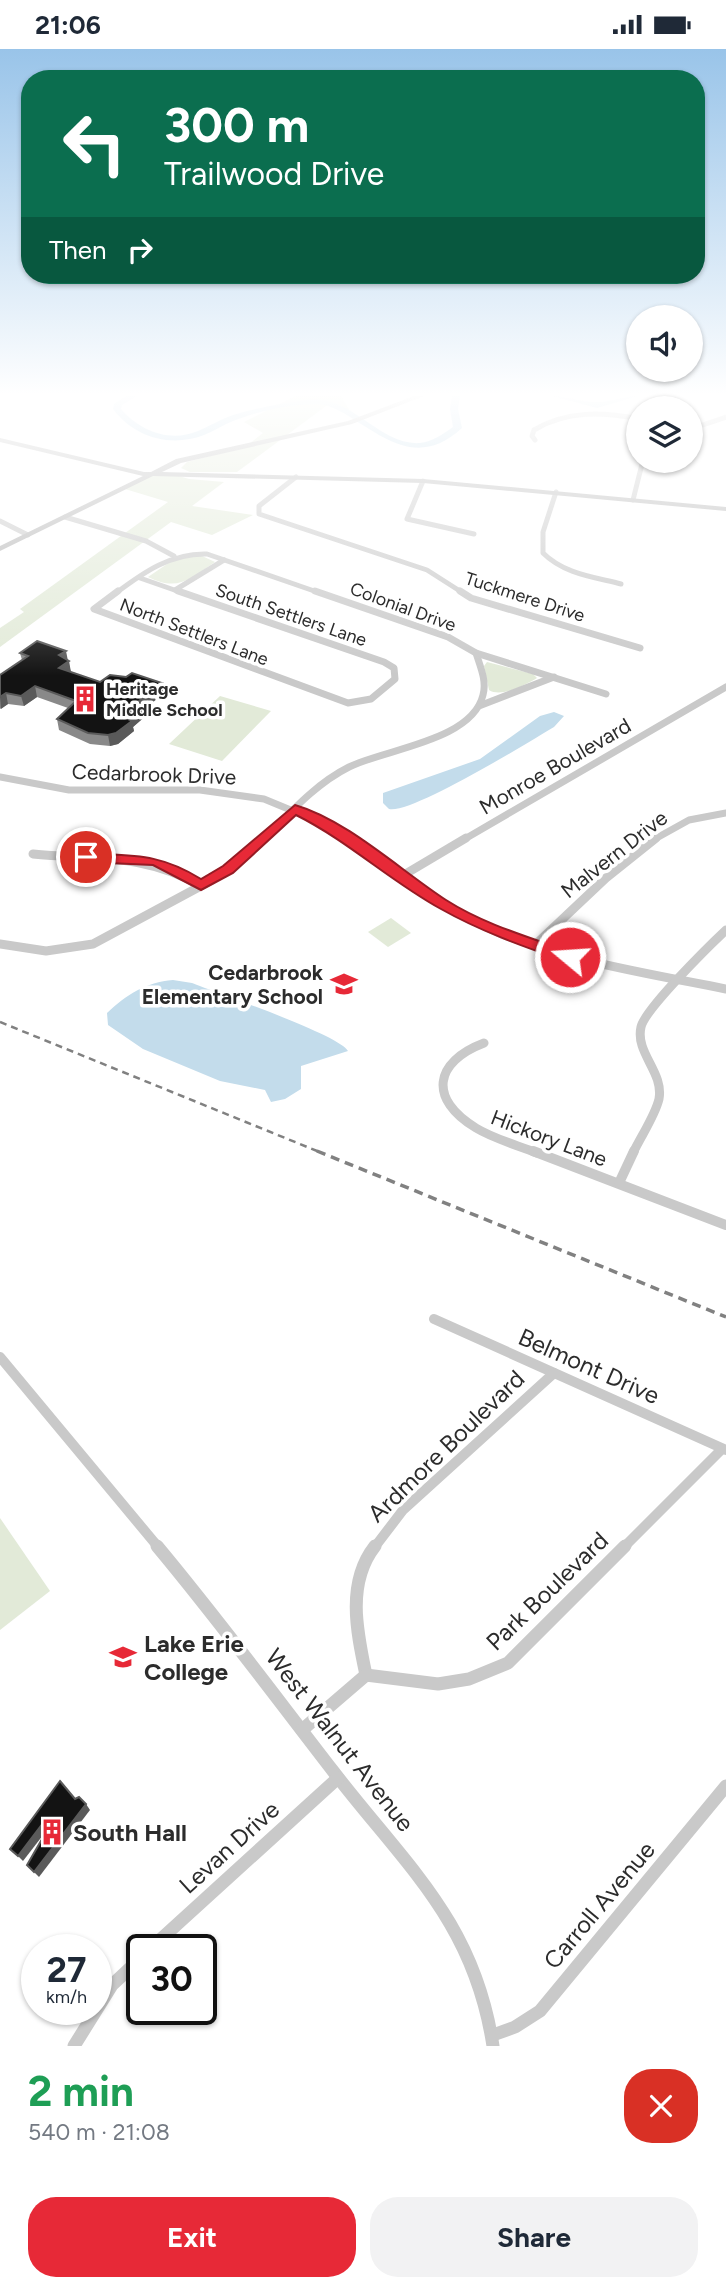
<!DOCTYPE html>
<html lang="en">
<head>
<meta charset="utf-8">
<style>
	:root { --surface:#fff; --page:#f2f2f3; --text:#1f2937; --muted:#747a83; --accent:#e72937 }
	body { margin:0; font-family:Figtree,sans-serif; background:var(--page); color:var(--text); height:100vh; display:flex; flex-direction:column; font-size:26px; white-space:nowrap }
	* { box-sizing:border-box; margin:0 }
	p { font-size:23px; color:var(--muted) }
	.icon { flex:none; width:38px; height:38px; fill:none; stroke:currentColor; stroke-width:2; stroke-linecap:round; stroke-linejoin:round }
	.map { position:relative; height:1997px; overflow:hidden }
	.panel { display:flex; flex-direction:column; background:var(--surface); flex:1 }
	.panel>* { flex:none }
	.hud { position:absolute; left:21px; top:21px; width:684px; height:214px; border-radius:28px; box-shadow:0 2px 5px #0004; background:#0b6e4f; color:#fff; overflow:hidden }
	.controls { position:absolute; left:626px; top:256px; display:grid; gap:14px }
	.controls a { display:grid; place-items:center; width:77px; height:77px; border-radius:50%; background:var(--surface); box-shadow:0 2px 5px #0004; font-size:35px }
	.speed { position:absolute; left:21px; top:1885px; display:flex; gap:14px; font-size:35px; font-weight:700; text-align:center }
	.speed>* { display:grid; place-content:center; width:91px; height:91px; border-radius:50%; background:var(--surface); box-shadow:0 2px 5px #0004; line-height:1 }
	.speed small { font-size:18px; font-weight:400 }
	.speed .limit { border:4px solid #111; border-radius:10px; background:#fff; color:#111 }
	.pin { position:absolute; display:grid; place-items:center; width:60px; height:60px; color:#fff; margin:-30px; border:4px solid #fff; border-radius:50%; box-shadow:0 2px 7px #0007 }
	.me { position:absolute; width:77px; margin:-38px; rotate:288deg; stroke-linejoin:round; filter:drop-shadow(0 0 5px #0008) }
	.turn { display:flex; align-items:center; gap:24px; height:147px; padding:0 28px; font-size:32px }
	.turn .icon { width:91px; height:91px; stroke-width:2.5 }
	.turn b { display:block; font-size:49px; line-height:60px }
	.then { display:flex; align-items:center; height:66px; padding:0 28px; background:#0003; gap:14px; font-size:26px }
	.round { display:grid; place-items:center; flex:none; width:74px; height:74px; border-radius:28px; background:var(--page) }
	.overview { display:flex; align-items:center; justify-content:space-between; height:119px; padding:0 28px }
	h1 { font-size:42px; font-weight:700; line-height:52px; color:#1e9e55 }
	.button { display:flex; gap:14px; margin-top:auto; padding:14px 28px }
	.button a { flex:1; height:80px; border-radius:28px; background:var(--accent); color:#fff; font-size:28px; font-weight:700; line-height:80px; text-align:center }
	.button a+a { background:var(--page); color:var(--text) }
	.status { display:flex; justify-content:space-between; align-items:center; height:49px; padding:0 35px; background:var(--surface); direction:ltr }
	.status svg { height:19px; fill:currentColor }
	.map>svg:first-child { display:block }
	.green { fill:#e2ead8 }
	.water { fill:#c3dceb }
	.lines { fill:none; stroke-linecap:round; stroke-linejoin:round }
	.river { fill:#c3dceb; fill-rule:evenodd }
	.street-far4 { stroke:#c9c9c9; stroke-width:5 }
	.street-far3 { stroke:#c9c9c9; stroke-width:7 }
	.street-far2 { stroke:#c9c9c9; stroke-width:9 }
	.street-far1 { stroke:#c9c9c9; stroke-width:10 }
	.street { stroke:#c9c9c9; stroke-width:13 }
	.secondary { fill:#b6b6b6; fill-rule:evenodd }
	.rail-far1 { stroke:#818181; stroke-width:2.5; stroke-dasharray:7 5; stroke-linecap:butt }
	.rail { stroke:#818181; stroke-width:3.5; stroke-dasharray:9 6; stroke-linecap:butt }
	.wall { fill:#898989 }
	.shaded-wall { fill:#5a5a5a }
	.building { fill:#131313; stroke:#5a5a5a; stroke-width:2 }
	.route { fill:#e72937; stroke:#961b24; stroke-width:2 }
	.labels { text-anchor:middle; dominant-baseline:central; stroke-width:7; stroke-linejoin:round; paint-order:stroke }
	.far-street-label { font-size:18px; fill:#2c2c2c; stroke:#fff }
	.far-poi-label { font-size:18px; font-weight:bold; fill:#2c2c2c; stroke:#fff; text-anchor:start }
	.street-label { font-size:21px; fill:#2c2c2c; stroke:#fff }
	.poi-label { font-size:21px; font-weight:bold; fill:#2c2c2c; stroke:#fff; text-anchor:end }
	.near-street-label { font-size:24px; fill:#2c2c2c; stroke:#fff }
	.near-poi-label { font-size:24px; font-weight:bold; fill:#2c2c2c; stroke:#fff; text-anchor:start }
</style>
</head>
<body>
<div class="status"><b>21:06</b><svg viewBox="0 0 49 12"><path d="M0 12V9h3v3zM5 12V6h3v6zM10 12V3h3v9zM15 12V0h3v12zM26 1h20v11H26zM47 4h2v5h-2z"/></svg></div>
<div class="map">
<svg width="726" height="1997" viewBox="0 0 726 1997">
	<rect width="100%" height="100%" fill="#fff"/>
	<g class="green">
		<path d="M295,347H341L350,362L330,354L237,423H190L181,419L187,413L245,398L263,384L244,373Z"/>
		<path d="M172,425L189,430L224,433L192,457L253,466L212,486L171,473L0,598V579L24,563L20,560L168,453L125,440L153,426Z"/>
		<path d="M200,506L215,513C190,530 178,543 148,528L173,511Z"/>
		<path d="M487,613L533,625L537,629C525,636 501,649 489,641L484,617Z"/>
		<path d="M220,647L271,662L222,712L169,695Z"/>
		<path d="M391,869L411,884L388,898L368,883Z"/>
		<path d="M0,1469L50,1542L0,1581Z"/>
	</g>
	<g class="water">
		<path d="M554,663L564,667L554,678C529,693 410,766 389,760L383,754V744L480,710L540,667Z"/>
		<path d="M173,931L192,934C217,944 340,986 348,1002L301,1017V1040L285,1050L271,1053L265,1041L220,1032L143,1000L108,976L107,964C126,946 146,933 173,931Z"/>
	</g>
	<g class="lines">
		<g class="river">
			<path d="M126,347H137L122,356L121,360C140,382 170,394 198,382C210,377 221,370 233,366C257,359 282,354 307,351C352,345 379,397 420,394C432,393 443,385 453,378L450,360L452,347H460L458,360L462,379C419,418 387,391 347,366C338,361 328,355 317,355C290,355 258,362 233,372C223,376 214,382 204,386C170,399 134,388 113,360L114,355Z"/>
			<path d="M552,347C567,347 584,354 598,353C611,353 624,347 638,347L597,359Z"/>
		</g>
		<g class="street-far4">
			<path d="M691,380L726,368"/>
			<path d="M535,391L532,387L534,381C567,361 603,363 639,370"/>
			<path d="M296,428L259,457V465L427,521L463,544"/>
			<path d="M423,432L407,470L474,485"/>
			<path d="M556,443L543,483V504C564,525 594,528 621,535"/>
			<path d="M633,451L643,411"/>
			<path d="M65,468L146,492L174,507"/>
			<path d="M0,472L28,486"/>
			<path d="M140,529L183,544"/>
			<path d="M175,541L224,511"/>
			<path d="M116,544C144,523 171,504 207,505L320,544"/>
		</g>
		<g class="street-far3">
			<path d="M118,542L94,560L348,654L371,650L395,630L394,619L384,613L178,542"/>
			<path d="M460,542L471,549L640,599"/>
			<path d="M476,604L606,645"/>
			<path d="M479,657L554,628"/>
			<path d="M0,728L69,741H200L264,750L327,776L349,791"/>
			<path d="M263,791C289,765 315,735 349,718C385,700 472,692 483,646C487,632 480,617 476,604L448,588L315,542"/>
			<path d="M463,791L726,638"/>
			<path d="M653,791L689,771L726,764"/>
		</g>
		<g class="street-far2">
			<path d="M346,789C396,823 446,862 502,885C574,913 651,925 726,940"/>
			<path d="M33,805C95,811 145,804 201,837"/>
			<path d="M402,827L466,789"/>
			<path d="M0,895L46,902L93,895L212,831L264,789"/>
			<path d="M535,896L606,829L656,789"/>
			<path d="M484,994C434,1013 428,1050 476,1079C494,1090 517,1096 537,1104"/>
			<path d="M633,1104C641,1087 655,1067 659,1050C664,1023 635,1004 641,978C645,960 710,896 726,881"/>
		</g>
		<g class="street-far1">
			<path d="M533,1102L726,1176"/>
			<path d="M619,1134L634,1102"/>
			<path d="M434,1270L726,1401"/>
			<path d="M0,1308L159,1499"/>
			<path d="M374,1499L403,1461L554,1324"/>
			<path d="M623,1499L722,1400"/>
		</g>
		<g class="street">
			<path d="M157,1497C218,1570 275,1647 333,1722C406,1817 474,1872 493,1997"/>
			<path d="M366,1626C357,1583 346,1534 375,1497"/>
			<path d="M302,1681L366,1626L438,1635L469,1630L508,1614L625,1497"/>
			<path d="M150,1900L338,1729"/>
			<path d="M493,1986L515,1978L540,1962L726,1737"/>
			<path d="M74,1997L112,1936L142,1908"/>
		</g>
		<path class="secondary" d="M414,347H424L352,375L181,414L162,423L423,430L726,458V462L423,434L153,427L0,502V497L143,427L0,393V389L144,423H151L176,410L348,372Z"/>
		<path class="rail-far1" d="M0,973L322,1104"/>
		<path class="rail" d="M317,1102L726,1268"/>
	</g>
	<path class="wall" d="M20,604L67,611L71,623L100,633L164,644L147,658L148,665L133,678L134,682L118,695L110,697L90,695L59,681L57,670L68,659L37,648L24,657L8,655L0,660V626L22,611Z"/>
	<g class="shaded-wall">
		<path d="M66,602L68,612L59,606Z"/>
		<path d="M69,612L71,623L59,619Z"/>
		<path d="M162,634L164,644L147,658L148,665L133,678L134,682L118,695L110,697L108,686L128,670L139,652Z"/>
		<path d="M35,637L37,648L24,657L21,647Z"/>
		<path d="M6,644L8,655L1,660L0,648Z"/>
		<path d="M86,1755L90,1761L39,1828L34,1823Z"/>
		<path d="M43,1774L47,1781L23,1812L18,1807Z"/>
	</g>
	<g class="building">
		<path d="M37,592L66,602L59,606L69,612L59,619L100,633L110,626L126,628L132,624L162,634L139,652L146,655L128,670L132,672L116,684L108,686L88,684L57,670L76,652L35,637L21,647L6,644L0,648V626L28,607L20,604Z"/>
		<path d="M60,1732L75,1750L79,1748L86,1755L34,1823L27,1816L49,1778L43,1774L18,1807L10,1800Z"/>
	</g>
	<linearGradient id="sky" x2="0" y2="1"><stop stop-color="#99c4e9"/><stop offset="0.55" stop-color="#fff"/><stop offset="1" stop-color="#fff" stop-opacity="0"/></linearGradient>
	<rect width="726" height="627" fill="url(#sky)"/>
	<path class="route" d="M295,756C347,771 400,821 446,851C485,876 532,889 576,905L578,908L576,912H565C522,897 480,882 441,860C390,832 348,792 296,766L233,824L201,841L153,816L86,813L79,808L86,804C134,807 159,804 201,830L223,817Z"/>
	<defs>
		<g id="building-bare" transform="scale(2.1)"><path d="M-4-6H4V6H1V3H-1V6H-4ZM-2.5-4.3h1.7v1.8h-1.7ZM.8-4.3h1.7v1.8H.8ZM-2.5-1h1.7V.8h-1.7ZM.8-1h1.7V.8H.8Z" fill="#e72937" stroke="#fff" stroke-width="2.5" paint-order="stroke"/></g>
		<g id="school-bare" transform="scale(2.1)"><path d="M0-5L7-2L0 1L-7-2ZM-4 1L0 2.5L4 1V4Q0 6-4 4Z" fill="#e72937" stroke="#fff" stroke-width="2.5" paint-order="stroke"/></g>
		<g id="university-bare" transform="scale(2.1)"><path d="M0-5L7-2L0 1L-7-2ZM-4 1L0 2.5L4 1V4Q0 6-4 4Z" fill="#e72937" stroke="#fff" stroke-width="2.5" paint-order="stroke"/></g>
	</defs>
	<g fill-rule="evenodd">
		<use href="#building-bare" x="85" y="650"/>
		<use href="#school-bare" x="344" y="935"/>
		<use href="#university-bare" x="123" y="1608"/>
		<use href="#building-bare" x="52" y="1783"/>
	</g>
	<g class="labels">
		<g class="far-street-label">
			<text transform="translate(525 548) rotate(18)">Tuckmere Drive</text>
			<text transform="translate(403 558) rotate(20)">Colonial Drive</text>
			<text transform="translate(291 566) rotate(19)">South Settlers Lane</text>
			<text transform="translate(194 583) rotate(21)">North Settlers Lane</text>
		</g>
		<g class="far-poi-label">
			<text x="106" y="640">Heritage<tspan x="106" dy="21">Middle School</tspan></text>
		</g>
		<g class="street-label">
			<text transform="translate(555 717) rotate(-30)">Monroe Boulevard</text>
			<text transform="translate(154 725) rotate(2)">Cedarbrook Drive</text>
			<text transform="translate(614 805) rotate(-38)">Malvern Drive</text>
			<text transform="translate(549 1089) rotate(21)">Hickory Lane</text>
		</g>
		<g class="poi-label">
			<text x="323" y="923">Cedarbrook<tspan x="323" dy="24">Elementary School</tspan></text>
		</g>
		<g class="near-street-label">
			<text transform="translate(589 1317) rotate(24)">Belmont Drive</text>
			<text transform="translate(446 1397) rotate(-44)">Ardmore Boulevard</text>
			<text transform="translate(547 1542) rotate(-44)">Park Boulevard</text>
			<text transform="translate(340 1691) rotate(52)">West Walnut Avenue</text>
			<text transform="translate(229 1798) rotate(-42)">Levan Drive</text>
			<text transform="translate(599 1856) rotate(-50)">Carroll Avenue</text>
		</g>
		<g class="near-poi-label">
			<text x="144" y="1594">Lake Erie<tspan x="144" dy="28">College</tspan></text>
			<text x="73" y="1783">South Hall</text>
		</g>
	</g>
</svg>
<div class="controls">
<a><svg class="icon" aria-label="sound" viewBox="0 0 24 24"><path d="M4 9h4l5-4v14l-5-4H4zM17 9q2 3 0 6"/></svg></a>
<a><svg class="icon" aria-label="layers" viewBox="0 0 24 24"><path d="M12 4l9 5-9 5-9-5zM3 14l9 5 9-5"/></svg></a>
</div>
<div class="speed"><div>27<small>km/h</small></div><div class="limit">30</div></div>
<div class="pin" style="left:86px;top:808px;background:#d93025"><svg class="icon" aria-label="arrive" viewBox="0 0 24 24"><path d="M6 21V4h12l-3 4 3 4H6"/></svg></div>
<svg class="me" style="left:570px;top:908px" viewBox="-20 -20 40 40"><circle r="17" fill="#e72937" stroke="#fff" stroke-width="3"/><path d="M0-11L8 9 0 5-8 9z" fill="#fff"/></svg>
<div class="hud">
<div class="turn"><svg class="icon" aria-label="left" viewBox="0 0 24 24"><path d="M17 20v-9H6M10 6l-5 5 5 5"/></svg><div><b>300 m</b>Trailwood Drive</div></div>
<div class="then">Then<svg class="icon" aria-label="right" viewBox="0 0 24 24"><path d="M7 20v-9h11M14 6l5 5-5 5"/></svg></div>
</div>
</div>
<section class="panel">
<div class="overview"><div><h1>2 min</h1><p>540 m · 21:08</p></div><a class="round" style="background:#d93025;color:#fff"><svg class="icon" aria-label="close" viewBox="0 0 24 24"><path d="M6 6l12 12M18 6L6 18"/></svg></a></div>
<div class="button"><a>Exit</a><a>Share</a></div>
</section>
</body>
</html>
